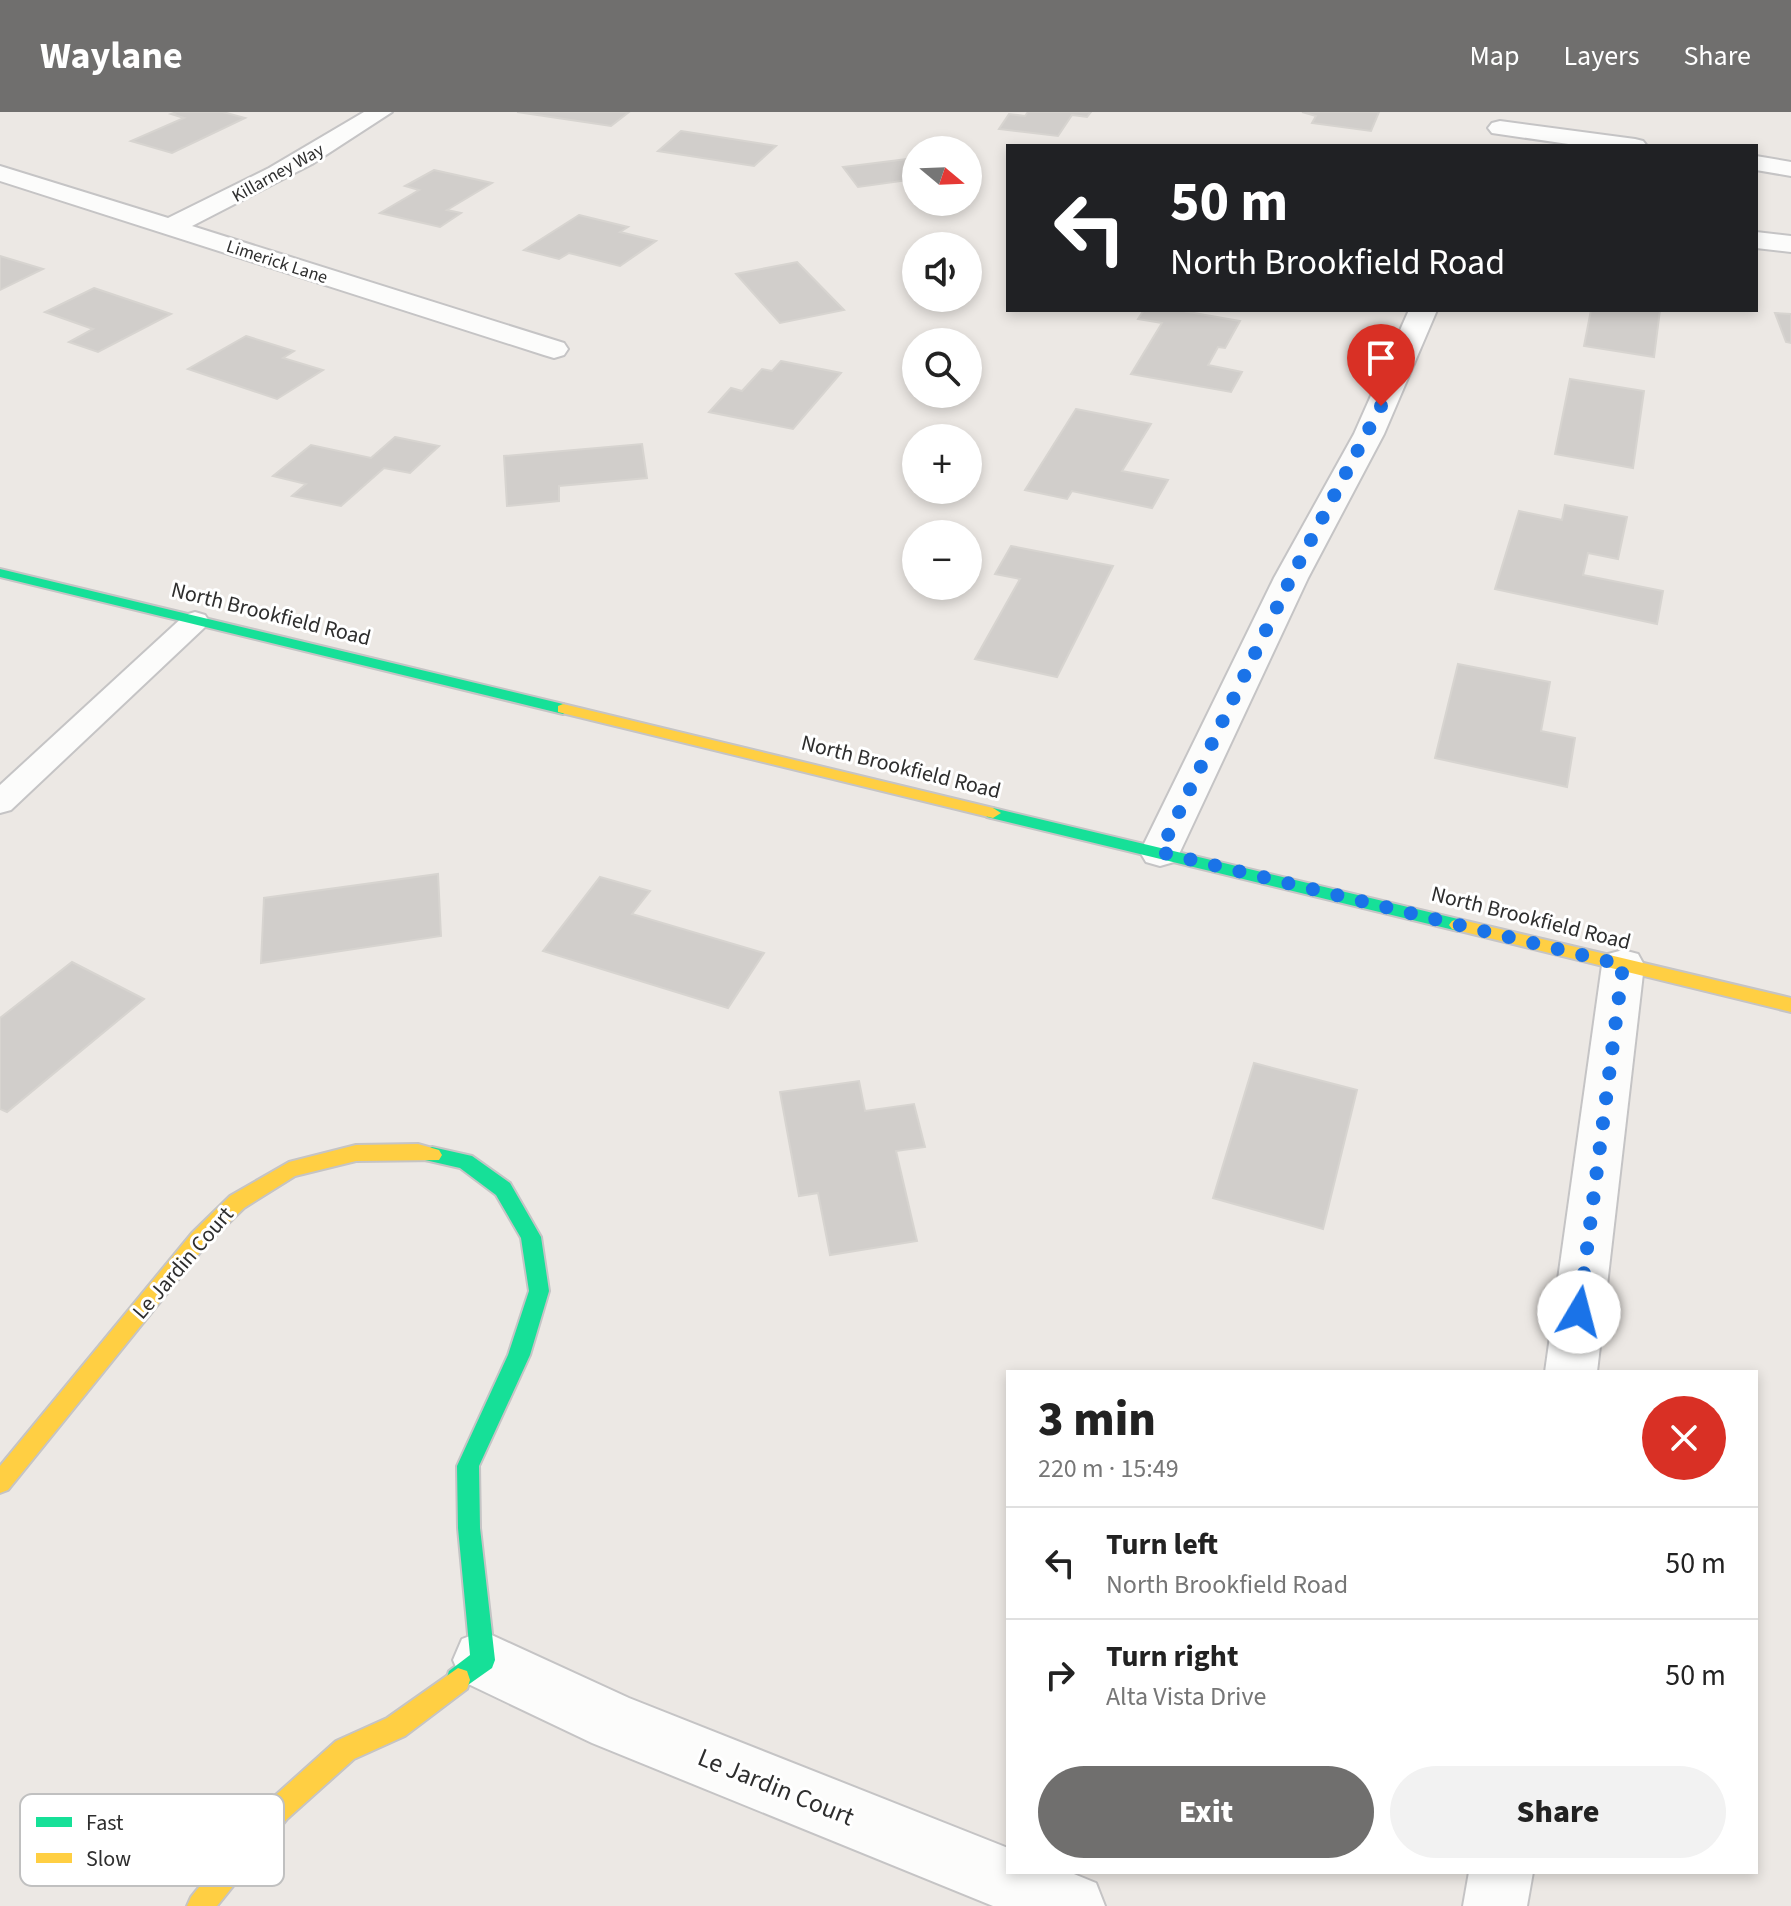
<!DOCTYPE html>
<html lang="en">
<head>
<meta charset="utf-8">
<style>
	:root { --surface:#fff; --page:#f2f2f2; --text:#222; --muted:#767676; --line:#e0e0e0; --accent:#706f6e }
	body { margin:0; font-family:"Source Sans 3",sans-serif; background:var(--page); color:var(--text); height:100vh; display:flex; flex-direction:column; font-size:30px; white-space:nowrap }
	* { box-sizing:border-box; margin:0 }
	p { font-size:26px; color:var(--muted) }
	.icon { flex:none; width:44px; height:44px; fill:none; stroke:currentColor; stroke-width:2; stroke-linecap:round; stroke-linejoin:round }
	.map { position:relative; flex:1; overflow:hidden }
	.details { position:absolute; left:1006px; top:1258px; width:752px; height:504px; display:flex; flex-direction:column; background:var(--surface); border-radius:0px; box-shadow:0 4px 12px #0003 }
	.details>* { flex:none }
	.hud { position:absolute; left:1006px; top:32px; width:752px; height:168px; border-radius:0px; box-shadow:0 4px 12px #0003; background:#202124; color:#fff; overflow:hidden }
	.needle { width:52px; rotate:109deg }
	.controls { position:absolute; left:902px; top:24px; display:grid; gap:16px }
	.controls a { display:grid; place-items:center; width:80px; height:80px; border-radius:50%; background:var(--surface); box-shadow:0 4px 12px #0003; font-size:40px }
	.pin { position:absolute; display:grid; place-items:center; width:68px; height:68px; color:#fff; margin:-82px -34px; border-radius:50% 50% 50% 0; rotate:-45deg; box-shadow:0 0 8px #0007 }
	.pin .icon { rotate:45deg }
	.me { position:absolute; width:88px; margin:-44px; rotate:8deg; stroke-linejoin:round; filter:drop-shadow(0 0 6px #0008) }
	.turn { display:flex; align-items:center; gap:28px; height:168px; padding:0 32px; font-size:36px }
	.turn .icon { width:104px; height:104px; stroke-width:2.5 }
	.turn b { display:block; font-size:56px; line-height:68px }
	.round { display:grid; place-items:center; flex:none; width:84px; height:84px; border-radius:42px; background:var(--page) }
	.overview { display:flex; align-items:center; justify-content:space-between; height:136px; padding:0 32px }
	h1 { font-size:48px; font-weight:800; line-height:60px }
	.primary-button { display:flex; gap:16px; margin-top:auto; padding:16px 32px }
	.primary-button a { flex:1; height:92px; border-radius:48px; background:var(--accent); color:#fff; font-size:32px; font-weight:800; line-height:92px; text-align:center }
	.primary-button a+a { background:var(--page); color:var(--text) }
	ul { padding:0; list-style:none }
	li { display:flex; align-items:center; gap:24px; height:112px; padding:0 32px; border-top:2px solid var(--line) }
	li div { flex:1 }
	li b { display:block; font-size:30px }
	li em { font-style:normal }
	header { display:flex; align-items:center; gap:48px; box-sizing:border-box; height:112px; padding:0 40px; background:var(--accent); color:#fff }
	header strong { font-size:38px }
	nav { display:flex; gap:44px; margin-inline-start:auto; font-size:28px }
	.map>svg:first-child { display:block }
	.building { fill:#d1cecb; stroke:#d7d4d0; stroke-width:2 }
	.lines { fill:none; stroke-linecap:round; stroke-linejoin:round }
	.lane-casing { stroke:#c5c4c5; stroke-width:4 }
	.street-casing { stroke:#c5c4c5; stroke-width:4 }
	.fast-casing { stroke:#c5c4c5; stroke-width:4 }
	.slow-casing { stroke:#c5c4c5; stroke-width:4 }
	.lane { fill:#fcfcfb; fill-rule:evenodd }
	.street { fill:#fcfcfb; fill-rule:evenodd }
	.fast { fill:#16e098; fill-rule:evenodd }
	.slow { fill:#ffcf43; fill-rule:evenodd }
	.route { stroke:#1a73e8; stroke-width:14; stroke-dasharray:0 25.2 }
	.labels { text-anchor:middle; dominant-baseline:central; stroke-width:6; stroke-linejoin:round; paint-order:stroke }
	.far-street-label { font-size:18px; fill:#2e2e2e; stroke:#fff }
	.street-label { font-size:22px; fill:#2e2e2e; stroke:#fff }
	.near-street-label { font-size:26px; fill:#2e2e2e; stroke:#fff }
	.key { fill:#fff; stroke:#c0c0c0; stroke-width:2 }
	.key-label { font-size:22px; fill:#2e2e2e }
</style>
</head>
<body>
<header>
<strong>Waylane</strong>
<nav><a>Map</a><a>Layers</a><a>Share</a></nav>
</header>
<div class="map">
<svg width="1791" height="1794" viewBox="0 0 1791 1794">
	<rect width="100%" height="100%" fill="#ece8e4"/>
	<g class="building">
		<path d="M177,0H223L245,6L172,41L131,29L184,6L171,2Z"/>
		<path d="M517,0H629L611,14Z"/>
		<path d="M1028,0H1091L1087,5L1072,3L1058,24L999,17L1009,2L1025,4Z"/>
		<path d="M1302,0H1379L1371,19L1312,11L1316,4Z"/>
		<path d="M681,19L776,34L754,54L658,39Z"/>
		<path d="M916,46V67L858,75L843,55Z"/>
		<path d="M434,58L492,71L447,98L461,101L440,115L380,101L419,78L405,74Z"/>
		<path d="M579,103L628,115L620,120L656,129L620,154L569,141L559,147L524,138Z"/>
		<path d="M0,144L43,157L0,178Z"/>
		<path d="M797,150L844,198L780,211L736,162Z"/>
		<path d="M94,176L171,202L98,240L69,230L93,217L45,200Z"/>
		<path d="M1144,198H1177L1240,209L1225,236L1218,235L1208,253L1242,260L1231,280L1131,262L1162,211L1138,207Z"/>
		<path d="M1591,198H1660L1654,245L1584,234Z"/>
		<path d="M1775,201L1791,202V231L1786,230Z"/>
		<path d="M246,224L294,239L283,246L323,258L277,287L188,257Z"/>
		<path d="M781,249L841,261L793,317L709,300L731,276L742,279L762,257L772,259Z"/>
		<path d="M1570,267L1644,279L1633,356L1555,342Z"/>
		<path d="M1076,297L1151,312L1122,359L1168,368L1152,396L1072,379L1067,387L1025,378Z"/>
		<path d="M395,325L439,334L410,361L384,356L341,394L292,384L306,372L273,364L311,333L371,346Z"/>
		<path d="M642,332L647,366L559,374V389L507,394L504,344Z"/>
		<path d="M1565,393L1627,405L1618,447L1588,441L1583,463L1663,479L1657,512L1495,477L1519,399L1562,408Z"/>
		<path d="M1011,434L1113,454L1057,565L975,547L1020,467L995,462Z"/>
		<path d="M1458,552L1550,570L1541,619L1575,626L1567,675L1435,646Z"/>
		<path d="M438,762L441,824L261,851L264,786Z"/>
		<path d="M600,765L650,779L632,802L764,841L728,896L543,839Z"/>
		<path d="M72,850L144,887L7,1000L0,997V906Z"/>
		<path d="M1254,951L1357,978L1323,1117L1213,1086Z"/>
		<path d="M859,969L865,999L914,992L925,1035L896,1039L917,1129L830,1143L818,1081L799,1084L780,980Z"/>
	</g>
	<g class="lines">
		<g class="lane-casing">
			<path id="lane" d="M195,500L205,503L209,509L205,515L11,698L0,701V673L185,503Z"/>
		</g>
		<g class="street-casing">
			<g id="street">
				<path d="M364,0H392L312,52L192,114L564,231L568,237L564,243L554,246L544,243L0,69V54L168,106L269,56Z"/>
				<path d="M1500,9L1635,27L1643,29L1647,34H1582L1492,21L1488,16L1492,11Z"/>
				<path d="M1756,44L1791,50V64L1756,58Z"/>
				<path d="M1756,120L1791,124V140L1756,136Z"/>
				<path d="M1409,198H1437L1384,322L1308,466L1180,740L1174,750L1160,754L1146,750L1140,740L1274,466L1354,322Z"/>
				<path d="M1623,838L1638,842L1644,853L1597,1260H1545L1602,853L1608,842Z"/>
				<path d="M483,1519L629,1586L1008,1736V1760H1069L1096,1771L1105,1794H993L592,1631L462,1569L453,1548L462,1527Z"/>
				<path d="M1469,1760H1533L1527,1794H1463Z"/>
			</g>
		</g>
		<g class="fast-casing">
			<g id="fast">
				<path d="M0,457L563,592L571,597L563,602L0,465Z"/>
				<path d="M993,696L1458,807L1467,813L1458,819L987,705L985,701Z"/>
				<path d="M432,1035L472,1044L510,1071L541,1125L549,1179L530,1243L479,1354L480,1416L495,1548L492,1556L458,1580L449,1577L446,1568L449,1559L470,1543L458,1416L457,1354L508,1243L529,1179L521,1126L496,1083L460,1056L425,1048L422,1043L425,1038Z"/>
			</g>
		</g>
		<g class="slow-casing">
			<g id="slow">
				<path d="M563,592L993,696L1001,701L993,706L558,600V594Z"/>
				<path d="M1458,807L1791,886V900L1452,817L1449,813L1452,809Z"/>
				<path d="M418,1032L439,1038L442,1043L439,1048L356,1049L295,1064L244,1096L206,1133L8,1378L0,1381V1354L192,1121L230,1084L289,1050L356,1033Z"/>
				<path d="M458,1556L467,1559L470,1568L467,1577L405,1624L354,1647L287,1707L217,1794H187L191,1785L269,1689L336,1629L387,1606Z"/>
			</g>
		</g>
		<use href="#lane" class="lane"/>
		<use href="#street" class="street"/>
		<use href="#fast" class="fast"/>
		<use href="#slow" class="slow"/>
	</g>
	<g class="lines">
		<path class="route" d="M1381,294L1291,466L1160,740L1623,853L1579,1200"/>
	</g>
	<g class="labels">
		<g class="far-street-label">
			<text transform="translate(278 61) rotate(-29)">Killarney Way</text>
			<text transform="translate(277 150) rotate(18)">Limerick Lane</text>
		</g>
		<g class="street-label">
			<text transform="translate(271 502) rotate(14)">North Brookfield Road</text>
			<text transform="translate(901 655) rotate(14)">North Brookfield Road</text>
			<text transform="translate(1531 806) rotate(14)">North Brookfield Road</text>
			<text transform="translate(183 1151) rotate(-49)">Le Jardin Court</text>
		</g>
		<g class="near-street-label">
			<text transform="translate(776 1675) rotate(22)">Le Jardin Court</text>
		</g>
	</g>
	<rect x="20" y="1682" width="264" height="92" rx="12" class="key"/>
	<rect x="36" y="1705" width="36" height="10" fill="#16e098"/>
	<rect x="36" y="1741" width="36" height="10" fill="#ffcf43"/>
	<g class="key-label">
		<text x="86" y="1718">Fast</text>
		<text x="86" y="1754">Slow</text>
	</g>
</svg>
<div class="controls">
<a><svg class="needle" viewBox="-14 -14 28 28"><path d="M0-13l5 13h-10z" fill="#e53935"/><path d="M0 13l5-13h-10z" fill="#767676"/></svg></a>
<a><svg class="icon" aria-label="sound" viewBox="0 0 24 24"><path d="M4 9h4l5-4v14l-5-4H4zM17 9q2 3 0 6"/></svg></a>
<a><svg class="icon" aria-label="search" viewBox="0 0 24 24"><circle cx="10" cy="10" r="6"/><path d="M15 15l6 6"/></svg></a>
<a>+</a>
<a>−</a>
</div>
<div class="pin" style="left:1381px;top:294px;background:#d93025"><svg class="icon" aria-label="arrive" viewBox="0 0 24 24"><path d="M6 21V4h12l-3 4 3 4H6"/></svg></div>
<svg class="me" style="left:1579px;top:1200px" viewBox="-20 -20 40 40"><circle r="19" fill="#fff"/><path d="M0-13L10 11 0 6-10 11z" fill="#1a73e8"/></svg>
<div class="hud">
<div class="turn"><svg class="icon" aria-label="left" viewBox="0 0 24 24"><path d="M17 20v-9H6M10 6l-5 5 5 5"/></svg><div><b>50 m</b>North Brookfield Road</div></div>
</div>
<section class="details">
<div class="overview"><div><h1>3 min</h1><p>220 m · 15:49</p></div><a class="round" style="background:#d93025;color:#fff"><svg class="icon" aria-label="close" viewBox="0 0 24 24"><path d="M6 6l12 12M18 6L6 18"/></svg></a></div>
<ul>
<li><svg class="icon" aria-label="left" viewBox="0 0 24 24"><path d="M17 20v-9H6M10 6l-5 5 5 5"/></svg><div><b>Turn left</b><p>North Brookfield Road</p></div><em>50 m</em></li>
<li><svg class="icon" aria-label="right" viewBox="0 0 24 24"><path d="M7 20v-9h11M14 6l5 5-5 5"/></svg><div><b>Turn right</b><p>Alta Vista Drive</p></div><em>50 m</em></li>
</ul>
<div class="primary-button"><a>Exit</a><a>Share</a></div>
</section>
</div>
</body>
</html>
